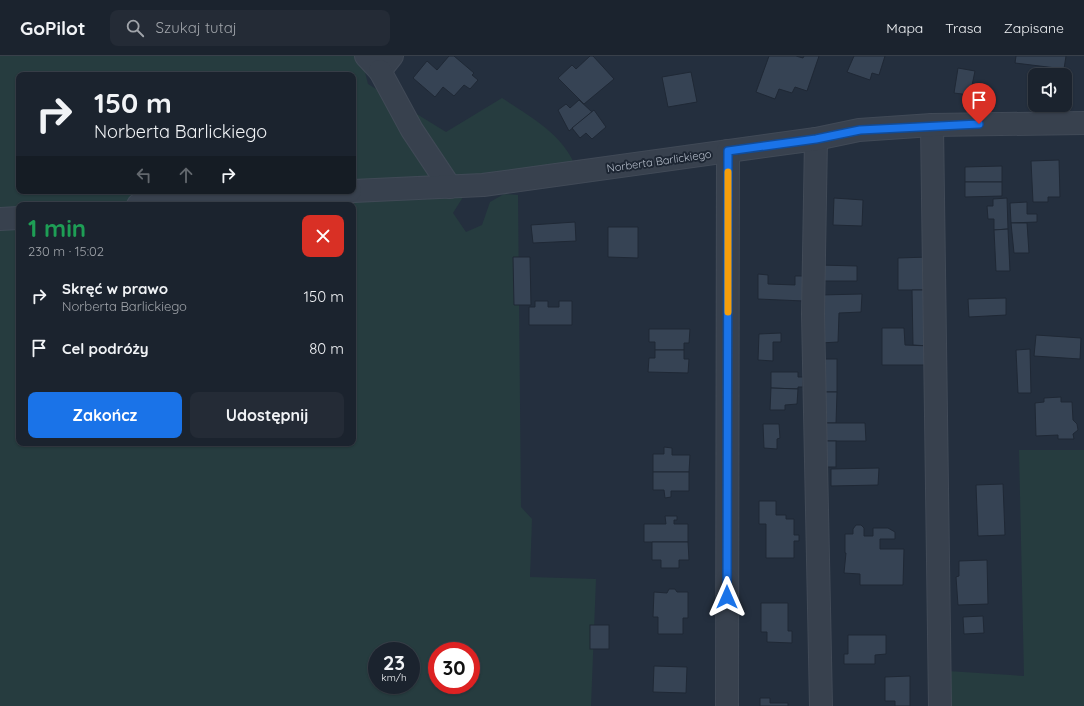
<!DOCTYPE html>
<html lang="pl">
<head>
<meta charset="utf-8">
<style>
	:root { --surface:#1b232e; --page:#242b36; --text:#f1f3f6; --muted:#a0a4aa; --line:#39404a; --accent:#1a73e8 }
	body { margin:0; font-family:Quicksand,sans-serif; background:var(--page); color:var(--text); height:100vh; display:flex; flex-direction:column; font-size:15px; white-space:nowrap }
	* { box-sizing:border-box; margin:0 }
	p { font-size:13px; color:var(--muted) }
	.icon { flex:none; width:22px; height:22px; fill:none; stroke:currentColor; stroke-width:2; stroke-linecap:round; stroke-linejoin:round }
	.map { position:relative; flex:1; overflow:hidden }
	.drawer { position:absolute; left:16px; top:146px; width:340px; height:244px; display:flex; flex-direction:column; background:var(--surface); border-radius:8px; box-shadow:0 1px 3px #0004,0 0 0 1px var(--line) }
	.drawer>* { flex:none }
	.guide { position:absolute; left:16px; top:16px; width:340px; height:122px; border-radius:8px; box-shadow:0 1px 3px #0004,0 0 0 1px var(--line); background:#1b232e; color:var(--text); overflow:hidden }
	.buttons { position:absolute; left:1028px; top:12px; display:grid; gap:8px }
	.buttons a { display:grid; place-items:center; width:44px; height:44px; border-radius:8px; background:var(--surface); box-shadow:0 1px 3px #0004,0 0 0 1px var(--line); font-size:20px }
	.speed { position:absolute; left:368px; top:586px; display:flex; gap:8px; font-size:20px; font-weight:700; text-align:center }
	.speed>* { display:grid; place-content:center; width:52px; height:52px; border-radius:50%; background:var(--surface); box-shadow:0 1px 3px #0004,0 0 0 1px var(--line); line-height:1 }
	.speed small { font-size:10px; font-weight:400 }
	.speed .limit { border:6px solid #d22; background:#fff; color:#111 }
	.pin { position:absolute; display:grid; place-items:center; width:34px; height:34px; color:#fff; margin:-41px -17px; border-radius:50% 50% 50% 0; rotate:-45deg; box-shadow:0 0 4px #0007 }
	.pin .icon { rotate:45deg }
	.me { position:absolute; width:44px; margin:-22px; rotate:0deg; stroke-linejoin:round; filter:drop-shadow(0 0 3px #0008) }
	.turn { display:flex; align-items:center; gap:14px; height:84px; padding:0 12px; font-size:18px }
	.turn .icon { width:52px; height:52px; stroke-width:2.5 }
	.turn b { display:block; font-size:28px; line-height:34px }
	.lanes { display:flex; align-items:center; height:38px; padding:0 12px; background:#0003; justify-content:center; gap:20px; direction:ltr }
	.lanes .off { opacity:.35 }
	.round { display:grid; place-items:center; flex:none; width:42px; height:42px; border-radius:8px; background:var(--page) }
	.headline { display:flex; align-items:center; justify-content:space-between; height:68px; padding:0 12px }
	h1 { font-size:24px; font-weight:800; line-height:30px; color:#1e9e55 }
	.action { display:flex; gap:8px; margin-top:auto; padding:8px 12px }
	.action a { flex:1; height:46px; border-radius:8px; background:var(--accent); color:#fff; font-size:16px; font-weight:800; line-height:46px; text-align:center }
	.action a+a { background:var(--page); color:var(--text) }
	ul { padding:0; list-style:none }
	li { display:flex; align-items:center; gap:12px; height:52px; padding:0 12px }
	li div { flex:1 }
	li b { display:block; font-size:15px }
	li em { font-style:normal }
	header { display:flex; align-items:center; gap:24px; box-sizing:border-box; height:56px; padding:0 20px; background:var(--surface); border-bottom:1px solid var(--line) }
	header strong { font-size:19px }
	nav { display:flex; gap:22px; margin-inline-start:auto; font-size:14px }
	.search { width:280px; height:36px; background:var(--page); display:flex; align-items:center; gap:10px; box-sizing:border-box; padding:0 14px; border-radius:8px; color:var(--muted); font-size:15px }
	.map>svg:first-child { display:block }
	.green { fill:#263c3f; fill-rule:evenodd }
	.building { fill:#364354; stroke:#1f2835 }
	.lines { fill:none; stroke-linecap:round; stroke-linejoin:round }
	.minor-casing { stroke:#414a57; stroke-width:24 }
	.minor { stroke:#38414e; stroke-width:22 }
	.route-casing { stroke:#114b97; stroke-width:10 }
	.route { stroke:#1a73e8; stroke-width:7 }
	.slow { stroke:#f59e0b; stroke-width:7 }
	.labels { text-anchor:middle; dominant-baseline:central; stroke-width:4; stroke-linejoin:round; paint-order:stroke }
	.street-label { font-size:11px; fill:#b4bcc9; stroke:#1d2633 }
</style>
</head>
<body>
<header>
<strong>GoPilot</strong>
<div class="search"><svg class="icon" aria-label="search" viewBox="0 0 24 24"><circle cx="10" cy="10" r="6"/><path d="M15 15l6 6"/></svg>Szukaj tutaj</div>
<nav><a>Mapa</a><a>Trasa</a><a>Zapisane</a></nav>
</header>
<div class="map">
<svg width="1084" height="650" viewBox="0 0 1084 650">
	<rect width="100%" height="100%" fill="#242f3e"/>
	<g class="green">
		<path d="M0,0H361L368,28L446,76L502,42C529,60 560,76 574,107L475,122L453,157L466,176L482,169L490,146L504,138L518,139L521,451L532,463L530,521L596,523L591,650H0ZM19,19H353V135H19ZM19,149H353V387H19ZM377,595H411V629H377ZM437,595H471V629H437Z"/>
		<path d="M1019,394H1084V650H932V614L1024,620Z"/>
	</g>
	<g class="building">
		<path d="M449,0H454L474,17L472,19L478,24L470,33L464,29L454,40L443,31L435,41L413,22L427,5L437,14Z"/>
		<path d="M590,0H593L614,23L584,48L558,22L572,9L576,13Z"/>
		<path d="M769,0H796L803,2L804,0H819L807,35L795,31L792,37L779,33L775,43L756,36Z"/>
		<path d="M854,0H885L879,19L872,17L870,24L847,16Z"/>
		<path d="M1016,0H1066L1064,13L1015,7Z"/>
		<path d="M958,12L975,15L970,39L954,37Z"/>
		<path d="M691,16L697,46L668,51L662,21Z"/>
		<path d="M579,44L592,56L569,75L558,54L566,48L570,52Z"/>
		<path d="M594,54L606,71L592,83L586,77L580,82L572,72Z"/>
		<path d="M1059,104L1060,141H1048V146H1033L1031,105Z"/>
		<path d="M1002,110V126H965V111Z"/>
		<path d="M965,126H1002V140L965,141Z"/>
		<path d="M834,142L863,144L862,170L833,169Z"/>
		<path d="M1007,142L1008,173L994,174V163H988L987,150H993V143Z"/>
		<path d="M1027,146V158H1037V166L1011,167L1010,147Z"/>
		<path d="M575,166L576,185L533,187L531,169Z"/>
		<path d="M1011,167H1027L1029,197H1014Z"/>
		<path d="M608,171H638V202L608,201Z"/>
		<path d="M1008,173L1010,215H996L994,174Z"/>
		<path d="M513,201H530L531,249H514Z"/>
		<path d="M929,201L930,234H898V202Z"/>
		<path d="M820,209L857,210V225H820Z"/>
		<path d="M758,218L768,219V228L795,229V220H805L804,245L758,243Z"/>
		<path d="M912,234H930V290L913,289Z"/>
		<path d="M862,238L861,256L839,257L838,286L820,287V239Z"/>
		<path d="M1006,242V259L969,261L968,243Z"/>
		<path d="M535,245H548V251H559V245H572V269H529V251H535Z"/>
		<path d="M882,272H904L905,289L930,290L931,309H882Z"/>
		<path d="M649,273H690L689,287H684V294H655V286H649Z"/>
		<path d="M781,277V286H773V305L758,304L759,278Z"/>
		<path d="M1036,279L1081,282L1080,303L1034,300Z"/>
		<path d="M1030,293L1031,337H1018L1016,294Z"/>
		<path d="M655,294H684V303H689L688,317L648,316L649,302H655Z"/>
		<rect x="819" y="303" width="18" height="33"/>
		<path d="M771,316H798V321H803V331H798V333L771,332Z"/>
		<path d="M771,332L798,333L797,348L785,349V354H770Z"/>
		<path d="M819,336H837L836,367H819Z"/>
		<path d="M1061,341V346H1072L1073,364L1077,368L1078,374L1073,378L1074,383H1058V379L1036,380L1035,347L1044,346V342Z"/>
		<path d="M820,367H865L866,385H820Z"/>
		<path d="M763,368H779L780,382L777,383V393L764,392Z"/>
		<rect x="819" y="385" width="17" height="26"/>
		<path d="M664,391L672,392V399H690L689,416H653V398H664Z"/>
		<path d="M879,412L878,429L831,430V413Z"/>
		<path d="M653,416H689V435H671V441L665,442L664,434H653Z"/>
		<path d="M1003,428L1005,479L978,480L976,429Z"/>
		<path d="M759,445H776V459H786V463H794V479H799V485H794V502H766V468H759Z"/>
		<path d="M665,460H677V464H674V468H688V486H644V468H666Z"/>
		<path d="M856,469H861L864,472V480H873V472H888L895,476V483H880V493H904L903,529H860V518L844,517L846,497H845V478H853V473Z"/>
		<path d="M652,486H688L689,504H679V512H661V504H652Z"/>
		<path d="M987,504L988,548L958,549L956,521L959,520V505Z"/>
		<path d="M669,533H675L677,536H688V562H683V578H658V561H653L654,536L667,537Z"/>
		<path d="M761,547H788V575H792V587L767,586V576H761Z"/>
		<path d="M983,560L984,577L964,578L963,561Z"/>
		<rect x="590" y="569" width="19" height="24"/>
		<path d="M848,579H886V598L875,599V608H844V598H848Z"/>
		<path d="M654,610L687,611L686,637L653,636Z"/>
		<path d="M910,620V650H895V645H885V621Z"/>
		<path d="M760,642H770V647H788V650H760Z"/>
	</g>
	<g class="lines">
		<g class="minor-casing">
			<g id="minor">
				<path d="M366,0L380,15L392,0"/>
				<path d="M380,15L412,74L450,131"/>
				<path d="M932,69L940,650"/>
				<path d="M816,83L813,258L821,650"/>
				<path d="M353,135L483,129L816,83L859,74L932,69L1084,67"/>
				<path d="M138,149L219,140L350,135"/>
				<path d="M0,163L19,162"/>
				<path d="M727,650L728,95"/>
			</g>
		</g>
		<use href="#minor" class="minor"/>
	</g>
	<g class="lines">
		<g class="route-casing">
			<path id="route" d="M727,541L728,95L816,83L860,74L979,68"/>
		</g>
		<use href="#route" class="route"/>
		<path class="slow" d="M728,116V256"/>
	</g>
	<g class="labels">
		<g class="street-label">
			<text transform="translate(659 105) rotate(-8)">Norberta Barlickiego</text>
		</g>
	</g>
</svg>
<div class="buttons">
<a><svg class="icon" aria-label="sound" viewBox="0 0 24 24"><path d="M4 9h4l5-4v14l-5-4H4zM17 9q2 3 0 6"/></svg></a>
</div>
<div class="speed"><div>23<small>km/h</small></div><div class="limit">30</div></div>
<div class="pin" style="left:979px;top:68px;background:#d93025"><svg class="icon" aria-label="arrive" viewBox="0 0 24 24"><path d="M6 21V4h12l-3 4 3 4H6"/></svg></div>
<svg class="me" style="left:727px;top:541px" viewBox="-20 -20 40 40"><path d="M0-17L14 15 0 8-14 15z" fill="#1a73e8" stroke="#fff" stroke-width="4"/></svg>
<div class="guide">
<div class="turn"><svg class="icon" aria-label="right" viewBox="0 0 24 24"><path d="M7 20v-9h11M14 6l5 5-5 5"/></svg><div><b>150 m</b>Norberta Barlickiego</div></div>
<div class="lanes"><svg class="icon off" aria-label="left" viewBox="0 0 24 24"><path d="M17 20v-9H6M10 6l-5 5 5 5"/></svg><svg class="icon off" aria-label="ahead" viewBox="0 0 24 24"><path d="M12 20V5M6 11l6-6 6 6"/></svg><svg class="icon" aria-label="right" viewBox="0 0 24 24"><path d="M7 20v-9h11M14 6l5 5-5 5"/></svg></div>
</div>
<section class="drawer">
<div class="headline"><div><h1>1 min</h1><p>230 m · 15:02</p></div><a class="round" style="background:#d93025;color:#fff"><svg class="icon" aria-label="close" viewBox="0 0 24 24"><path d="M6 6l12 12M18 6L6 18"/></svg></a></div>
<ul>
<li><svg class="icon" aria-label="right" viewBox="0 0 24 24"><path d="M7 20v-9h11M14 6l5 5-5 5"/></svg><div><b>Skręć w prawo</b><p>Norberta Barlickiego</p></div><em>150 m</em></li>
<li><svg class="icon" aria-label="arrive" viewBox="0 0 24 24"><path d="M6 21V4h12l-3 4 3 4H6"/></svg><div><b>Cel podróży</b></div><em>80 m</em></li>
</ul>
<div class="action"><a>Zakończ</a><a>Udostępnij</a></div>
</section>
</div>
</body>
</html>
